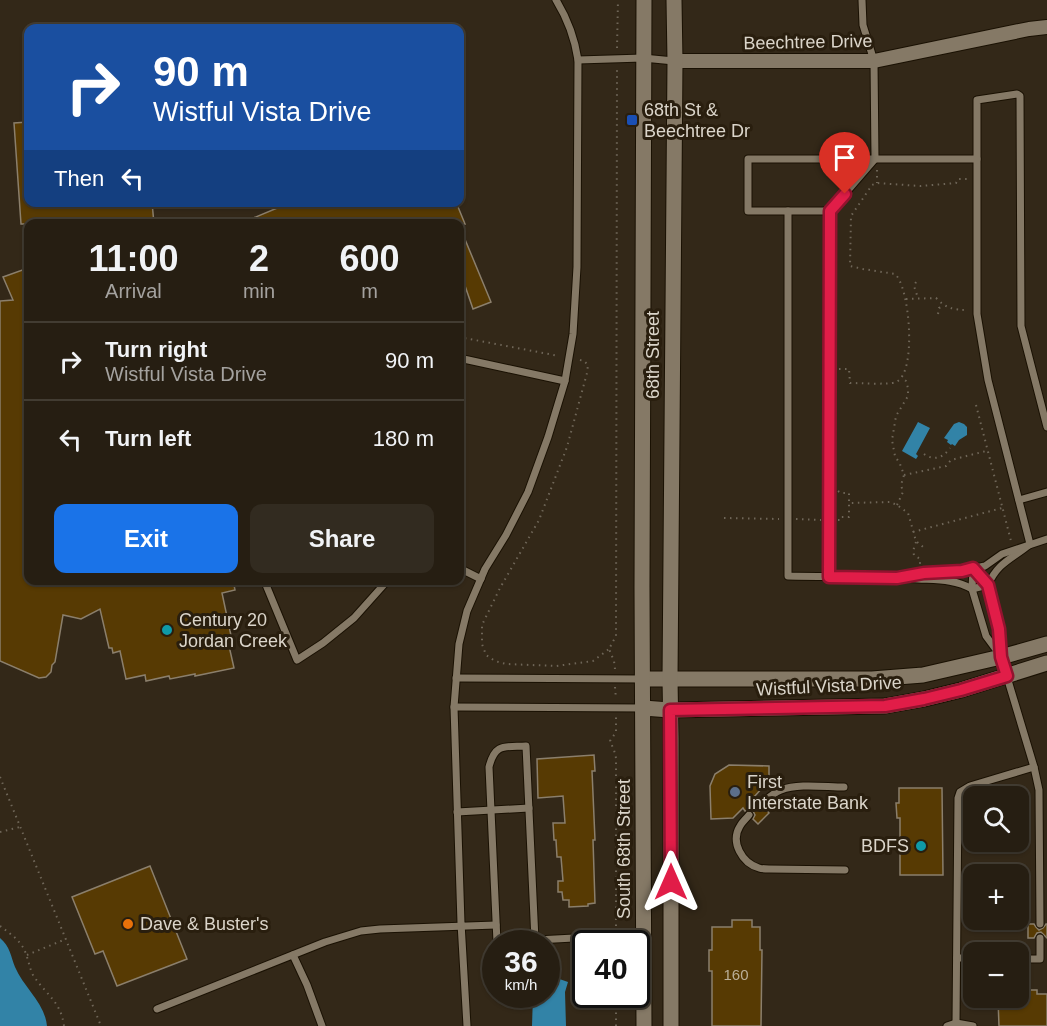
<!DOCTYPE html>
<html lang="en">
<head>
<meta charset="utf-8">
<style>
	:root { --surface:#261e12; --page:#322b20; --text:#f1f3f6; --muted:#a4a29f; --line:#423c32; --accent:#1a73e8 }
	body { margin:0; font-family:Arial,sans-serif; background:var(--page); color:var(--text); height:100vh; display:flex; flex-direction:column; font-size:22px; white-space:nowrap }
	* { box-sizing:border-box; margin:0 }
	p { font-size:20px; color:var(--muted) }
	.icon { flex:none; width:33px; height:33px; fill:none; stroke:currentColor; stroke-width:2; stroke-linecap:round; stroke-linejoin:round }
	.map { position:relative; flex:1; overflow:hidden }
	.drawer { position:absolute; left:24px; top:219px; width:440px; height:366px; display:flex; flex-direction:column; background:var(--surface); border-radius:12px; box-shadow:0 2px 4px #0004,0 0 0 2px var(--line) }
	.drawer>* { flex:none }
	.guide { position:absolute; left:24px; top:24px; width:440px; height:183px; border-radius:12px; box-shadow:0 2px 4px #0004,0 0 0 2px var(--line); background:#1a4fa0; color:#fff; overflow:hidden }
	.controls { position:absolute; left:963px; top:786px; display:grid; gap:12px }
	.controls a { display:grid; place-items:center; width:66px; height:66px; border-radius:12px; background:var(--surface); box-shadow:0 2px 4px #0004,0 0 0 2px var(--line); font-size:30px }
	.speed { position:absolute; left:482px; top:930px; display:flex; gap:12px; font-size:30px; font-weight:700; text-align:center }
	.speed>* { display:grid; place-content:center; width:78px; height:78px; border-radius:50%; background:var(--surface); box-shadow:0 2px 4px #0004,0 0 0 2px var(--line); line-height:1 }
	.speed small { font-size:15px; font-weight:400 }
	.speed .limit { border:3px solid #111; border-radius:9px; background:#fff; color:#111 }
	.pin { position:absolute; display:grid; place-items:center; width:51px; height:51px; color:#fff; margin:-62px -26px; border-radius:50% 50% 50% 0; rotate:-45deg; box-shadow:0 0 6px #0007 }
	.pin .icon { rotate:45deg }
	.me { position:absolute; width:66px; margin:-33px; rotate:0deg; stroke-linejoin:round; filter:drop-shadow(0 0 4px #0008) }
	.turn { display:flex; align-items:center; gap:21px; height:126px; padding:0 30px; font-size:27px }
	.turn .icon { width:78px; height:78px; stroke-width:2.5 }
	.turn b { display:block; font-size:42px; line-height:51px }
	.then { display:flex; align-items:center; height:57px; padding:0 30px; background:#0003; gap:12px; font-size:22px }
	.eta { display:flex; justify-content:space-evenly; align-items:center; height:102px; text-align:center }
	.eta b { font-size:36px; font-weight:800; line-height:42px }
	.cta { display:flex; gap:12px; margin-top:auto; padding:12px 30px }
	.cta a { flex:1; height:69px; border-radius:12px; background:var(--accent); color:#fff; font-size:24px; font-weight:800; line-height:69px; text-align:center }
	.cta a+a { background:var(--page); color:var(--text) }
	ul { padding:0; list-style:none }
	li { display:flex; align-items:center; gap:18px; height:78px; padding:0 30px; border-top:2px solid var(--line) }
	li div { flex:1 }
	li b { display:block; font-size:22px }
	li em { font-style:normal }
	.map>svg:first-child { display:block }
	.water { fill:#3283a7 }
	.building { fill:#573a03; stroke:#8b7f6c; stroke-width:1.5 }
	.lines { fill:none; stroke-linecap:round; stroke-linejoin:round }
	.service-casing { stroke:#1a1103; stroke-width:9 }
	.minor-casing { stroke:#1a1103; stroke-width:16 }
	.tertiary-casing { stroke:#1a1103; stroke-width:17 }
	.path { stroke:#6f6658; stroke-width:2; stroke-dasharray:1.5 4.5; stroke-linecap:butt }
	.service { stroke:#857966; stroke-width:7 }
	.minor { stroke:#857966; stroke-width:14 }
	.tertiary { stroke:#857966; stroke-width:15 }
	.route-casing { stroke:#92132f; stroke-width:15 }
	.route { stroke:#e11d48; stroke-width:10 }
	.transit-dot { fill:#1a4fb4; stroke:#291e0e; stroke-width:2 }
	.culture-dot { fill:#0f9aa8; stroke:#291e0e; stroke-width:2 }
	.service-dot { fill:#5c6f8a; stroke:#291e0e; stroke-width:2 }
	.food-dot { fill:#e8710a; stroke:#291e0e; stroke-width:2 }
	.labels { text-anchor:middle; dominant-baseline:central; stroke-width:6; stroke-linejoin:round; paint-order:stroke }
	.number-label { font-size:15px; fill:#baae98 }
	.street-label { font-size:18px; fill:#dbd5ca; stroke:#291e0e }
	.poi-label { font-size:18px; fill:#dbd5ca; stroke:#291e0e; text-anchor:start }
</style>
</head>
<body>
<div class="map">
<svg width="1047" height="1026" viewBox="0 0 1047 1026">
	<rect width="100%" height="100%" fill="#332818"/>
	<g class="water">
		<path d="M918,422L930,428L916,454L918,456L916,459L902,451Z"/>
		<path d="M959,422L964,424L967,427V435L959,440L955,446L952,444L951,445L947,442L948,440L944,438L954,424Z"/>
		<path d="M0,938C10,946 11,957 15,967C24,988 45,1003 47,1026H0Z"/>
		<path d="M548,975L568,982L565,992L566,1026H532L533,995L546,994V977Z"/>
	</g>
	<g class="building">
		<path d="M28,122V202H152L154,224H21L14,123Z"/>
		<path d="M280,202H456L465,224H239L282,206Z"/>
		<path d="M459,225L491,302L473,309L463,280L459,281Z"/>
		<path d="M28,268V580H233L235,590L222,593L233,645L229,646L234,668L195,676V674L170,679L169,676L146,681L145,675L126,679L120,651L113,653L112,648H109L100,609L81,619L63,615L55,662L52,665L51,672L46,677L39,678L0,661V301L13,300L3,277Z"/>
		<path d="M594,755L595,771H592L595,840H593L595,903L588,904V906L569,907V900H563L562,892H558V881H563L561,857H557L556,840H554L553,823H565L563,796L538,798L537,759Z"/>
		<path d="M729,765L769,766V786H764L754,797L757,800L755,804L757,808L761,810L765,808L769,813L758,824L753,819L755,815L753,811L749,809L745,811L743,808L733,818L711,819L710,786L715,774Z"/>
		<path d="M899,788H942L943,875H900V818H897L896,803H899Z"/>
		<path d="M150,866L187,959L117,986L103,951L95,954L72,897Z"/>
		<path d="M732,920H752V927H760V950H762L761,1026H712V971H709V950H712V927H732Z"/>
		<path d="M1028,924H1034L1036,927L1039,930L1043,928L1046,924H1047V938L1041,932L1037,933L1034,938H1028Z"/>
		<path d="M1018,990H1037V994H1047V1026H999L998,999L1018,998Z"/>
	</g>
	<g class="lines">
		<g class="service-casing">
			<g id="service">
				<path d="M578,60L643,58L674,61"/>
				<path d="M788,211V576C831,577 875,576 918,579C937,580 955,579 972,589L988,585C998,562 1012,559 1030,544"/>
				<path d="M830,211H748V159H977"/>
				<path d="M459,358L565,381"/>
				<path d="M1019,500L1047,492"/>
				<path d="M1030,544L988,380L977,314V100L1017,94L1020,96L1021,326L1047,427"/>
				<path d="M459,568L481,579"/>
				<path d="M973,568L988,585L999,629L1001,657L1034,767L1039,790L1040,924"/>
				<path d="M973,568L972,589L986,636L1000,655"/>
				<path d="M908,575L924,572L962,571L985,566L1002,554L1047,539"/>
				<path d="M829,577L830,211L875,159L874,61L863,25L862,0"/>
				<path d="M264,580L297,660L323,643L354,618L388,580"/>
				<path d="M456,678L642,679"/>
				<path d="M454,707L643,708"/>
				<path d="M761,804C767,799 773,793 781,790C798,783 825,787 844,787"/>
				<path d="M457,812L529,808"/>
				<path d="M749,815C746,819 742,822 740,826C730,842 742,863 759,868C762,869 766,869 769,869L845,870"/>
				<path d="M535,940L526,746C504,747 495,743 489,767L497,942L593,937"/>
				<path d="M293,955L307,985L322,1026"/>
				<path d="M957,958H974"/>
				<path d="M1018,959H1040V938"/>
				<path d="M157,1009L325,942L361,931L380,929L496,925"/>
				<path d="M956,1023L958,798L960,792L970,786L1034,767"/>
				<path d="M467,1026L461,923L454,707L459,644L467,611L485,569L506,535L528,492L548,437L565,381L573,334L577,267L578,60C575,40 567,18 556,0"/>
				<path d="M947,1026L956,1023L973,1026"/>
			</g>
		</g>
		<g class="minor-casing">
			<path id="minor" d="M675,61H874L1029,29L1047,27"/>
		</g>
		<g class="tertiary-casing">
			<g id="tertiary">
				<path d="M642,679H872L923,675L1001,657L1047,644"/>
				<path d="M643,708L670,710L885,706L924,699L961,690L1047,663"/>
				<path d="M644,1026L642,587L644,0"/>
				<path d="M671,1026V738L670,679L675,61L674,0"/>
			</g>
		</g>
		<g class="path">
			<path d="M617,48L618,0"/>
			<path d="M877,170V183"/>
			<path d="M916,282L914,286L918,298"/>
			<path d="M906,299L936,298C946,308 953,310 968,310"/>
			<path d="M938,314L939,308L944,306"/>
			<path d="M459,337L559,356"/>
			<path d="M580,360L584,361L588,365L587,373L567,447L539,520L500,588L482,625V644L486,655L495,661L506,664L556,666L593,661L609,649"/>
			<path d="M839,369H849L850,383C860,383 888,385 896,382C917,374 910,287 895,274L863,269L850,266L851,216L872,185L877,183L920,186L956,183L958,179H968"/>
			<path d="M976,405L1011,541"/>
			<path d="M924,454C934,461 943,458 950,448"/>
			<path d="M904,475L946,466L951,460L986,451"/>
			<path d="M838,491L841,493H849V503"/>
			<path d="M897,505L903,492L901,485L904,475L900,464L895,456L892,440L896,416L908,396V388L906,381L902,378"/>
			<path d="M724,518L779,519"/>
			<path d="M796,519L821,520"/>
			<path d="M838,520H840L841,517H849V503L890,502L897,505L908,513L916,541L923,547"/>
			<path d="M913,532L1002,508"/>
			<path d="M916,542L913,551L914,555L920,559V564"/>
			<path d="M615,669L614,661L609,649L616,636L617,69"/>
			<path d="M615,687L616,699"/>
			<path d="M0,777L101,1026"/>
			<path d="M0,832L20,827"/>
			<path d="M0,926C12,935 23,942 27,957C29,963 30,969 33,975C45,994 61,1001 64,1026"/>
			<path d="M616,944V758L614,750L610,741L616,732V717"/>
			<path d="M27,955L66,939"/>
			<path d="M616,1026V994"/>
		</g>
		<use href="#service" class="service"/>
		<use href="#minor" class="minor"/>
		<use href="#tertiary" class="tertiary"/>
	</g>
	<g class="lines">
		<g class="route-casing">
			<path id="route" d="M671,882L670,710L885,706L924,699L961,690L1007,676L1001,657L999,629L988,585L973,568L962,571L924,573L897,578L829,577L830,211L845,194"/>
		</g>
		<use href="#route" class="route"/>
	</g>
	<rect class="transit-dot" x="626" y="114" width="12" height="12" rx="3"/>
	<g class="culture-dot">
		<circle cx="167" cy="630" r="6"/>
		<circle cx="921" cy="846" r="6"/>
	</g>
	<circle class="service-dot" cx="735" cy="792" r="6"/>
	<circle class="food-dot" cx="128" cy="924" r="6"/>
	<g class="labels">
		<g class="number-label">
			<text x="736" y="974">160</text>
		</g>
		<g class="street-label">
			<text transform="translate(808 42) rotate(-1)">Beechtree Drive</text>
			<text transform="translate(653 355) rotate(-90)">68th Street</text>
			<text transform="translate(829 686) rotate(-3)">Wistful Vista Drive</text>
			<text transform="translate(624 849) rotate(-90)">South 68th Street</text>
		</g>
		<g class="poi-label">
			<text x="644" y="110">68th St &amp;<tspan x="644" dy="21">Beechtree Dr</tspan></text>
			<text x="179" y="620">Century 20<tspan x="179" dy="21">Jordan Creek</tspan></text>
			<text x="747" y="782">First<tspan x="747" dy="21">Interstate Bank</tspan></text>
			<text x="909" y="846" text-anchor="end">BDFS</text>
			<text x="140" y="924">Dave &amp; Buster's</text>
		</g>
	</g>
</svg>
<div class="controls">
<a><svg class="icon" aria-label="search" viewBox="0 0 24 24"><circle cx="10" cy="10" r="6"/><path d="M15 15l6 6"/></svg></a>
<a>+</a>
<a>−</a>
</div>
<div class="speed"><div>36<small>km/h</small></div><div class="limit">40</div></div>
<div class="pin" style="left:845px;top:194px;background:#d93025"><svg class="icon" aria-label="arrive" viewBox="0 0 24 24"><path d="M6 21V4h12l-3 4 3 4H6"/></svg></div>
<svg class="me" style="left:671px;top:882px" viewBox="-20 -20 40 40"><path d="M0-17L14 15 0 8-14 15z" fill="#e11d48" stroke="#fff" stroke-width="4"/></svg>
<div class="guide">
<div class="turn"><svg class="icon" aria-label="right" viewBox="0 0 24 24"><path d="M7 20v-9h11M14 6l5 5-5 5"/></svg><div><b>90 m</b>Wistful Vista Drive</div></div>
<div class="then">Then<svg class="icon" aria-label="left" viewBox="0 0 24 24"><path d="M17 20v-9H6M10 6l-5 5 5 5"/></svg></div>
</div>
<section class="drawer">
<div class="eta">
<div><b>11:00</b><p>Arrival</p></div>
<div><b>2</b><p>min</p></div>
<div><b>600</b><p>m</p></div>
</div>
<ul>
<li><svg class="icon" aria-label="right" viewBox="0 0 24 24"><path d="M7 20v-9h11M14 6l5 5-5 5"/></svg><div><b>Turn right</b><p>Wistful Vista Drive</p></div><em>90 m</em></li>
<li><svg class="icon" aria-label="left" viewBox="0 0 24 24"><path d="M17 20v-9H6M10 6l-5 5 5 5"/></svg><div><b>Turn left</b></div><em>180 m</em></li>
</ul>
<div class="cta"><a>Exit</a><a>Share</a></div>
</section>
</div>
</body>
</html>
